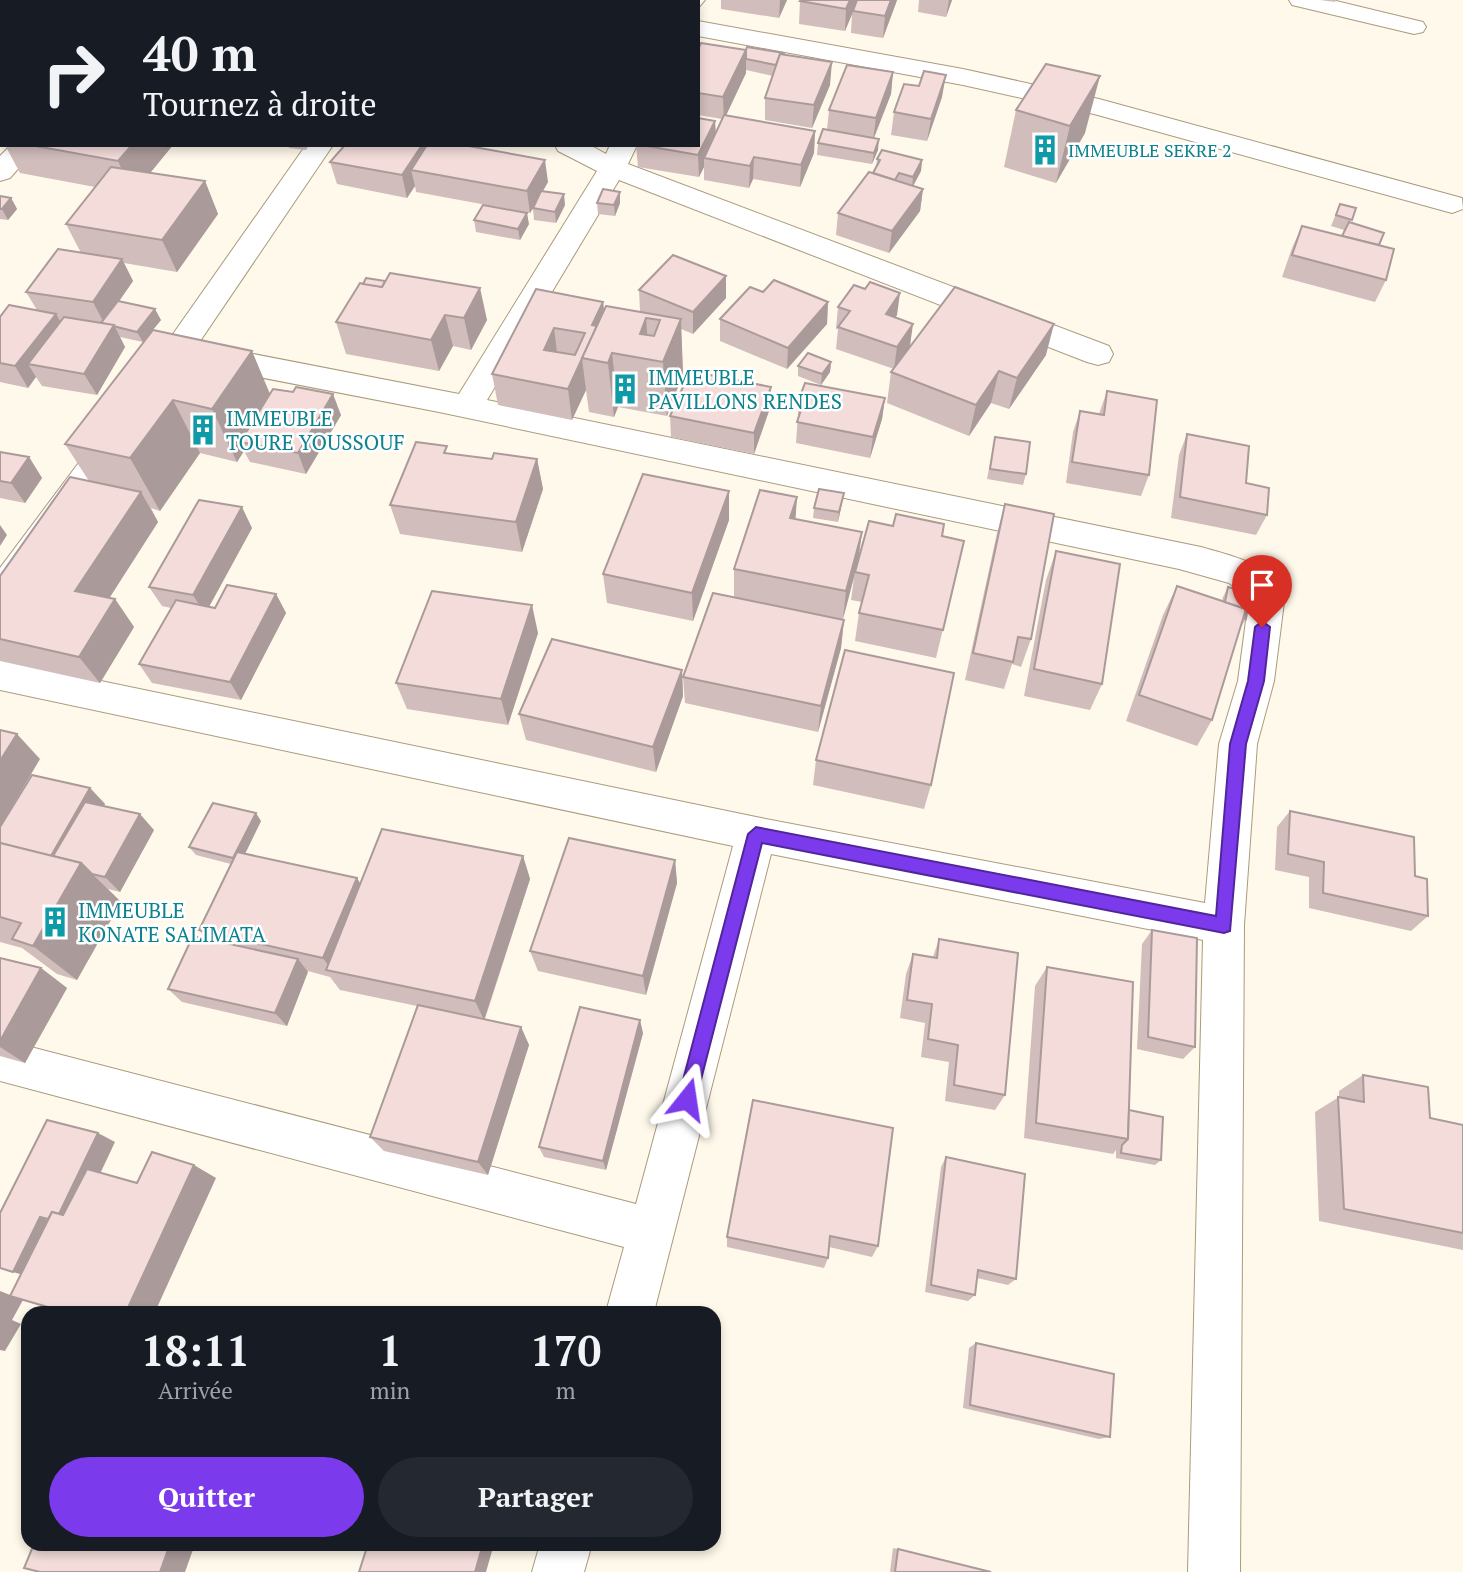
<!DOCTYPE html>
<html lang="fr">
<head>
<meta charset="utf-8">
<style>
	:root { --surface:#171b24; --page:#242831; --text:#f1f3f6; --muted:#9ea1a6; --accent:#7c3aed }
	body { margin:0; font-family:"PT Serif",serif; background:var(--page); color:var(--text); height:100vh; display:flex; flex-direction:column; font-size:26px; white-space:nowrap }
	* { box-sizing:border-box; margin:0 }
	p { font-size:23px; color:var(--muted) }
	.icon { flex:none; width:38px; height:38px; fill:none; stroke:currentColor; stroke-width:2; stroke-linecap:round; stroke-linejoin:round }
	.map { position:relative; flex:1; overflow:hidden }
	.side { position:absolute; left:21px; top:1306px; width:700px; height:245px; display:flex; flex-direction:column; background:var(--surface); border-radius:21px; box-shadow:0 4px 10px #0003 }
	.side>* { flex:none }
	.hud { position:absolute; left:0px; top:0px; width:700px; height:147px; box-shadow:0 4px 10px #0003; background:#171b24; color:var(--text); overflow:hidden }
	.pin { position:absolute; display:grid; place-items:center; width:60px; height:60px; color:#fff; margin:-72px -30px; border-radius:50% 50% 50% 0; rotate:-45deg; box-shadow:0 0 7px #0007 }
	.pin .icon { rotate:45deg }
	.me { position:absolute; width:77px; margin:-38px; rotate:15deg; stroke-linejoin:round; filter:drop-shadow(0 0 5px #0008) }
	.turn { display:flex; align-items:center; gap:24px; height:147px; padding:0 28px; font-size:32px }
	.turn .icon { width:91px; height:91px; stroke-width:2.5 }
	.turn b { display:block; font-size:49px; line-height:60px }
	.eta { display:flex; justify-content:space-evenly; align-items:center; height:119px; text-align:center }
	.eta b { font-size:42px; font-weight:700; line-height:49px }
	.cta { display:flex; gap:14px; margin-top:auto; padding:14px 28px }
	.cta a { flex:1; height:80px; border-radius:42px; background:var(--accent); color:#fff; font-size:28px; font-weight:700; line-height:80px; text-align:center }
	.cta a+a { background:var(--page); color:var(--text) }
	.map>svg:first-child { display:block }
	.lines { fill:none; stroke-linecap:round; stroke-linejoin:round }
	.street-casing { stroke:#aa9b7b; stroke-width:2 }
	.street { fill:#fff; fill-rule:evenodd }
	.wall { fill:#d1bdbb }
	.shaded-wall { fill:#aa9a99 }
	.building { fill:#f3dcda; stroke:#aa9a99; stroke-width:2; fill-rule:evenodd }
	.route { fill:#7c3aed; stroke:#51269a; stroke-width:2 }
	.labels { text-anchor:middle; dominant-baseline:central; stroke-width:5; stroke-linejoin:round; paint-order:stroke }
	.far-culture-label { font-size:18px; fill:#0d838f; stroke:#fff; text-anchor:start }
	.culture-label { font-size:21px; fill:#0d838f; stroke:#fff; text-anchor:start }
</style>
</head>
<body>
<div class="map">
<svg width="1463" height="1572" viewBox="0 0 1463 1572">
	<rect width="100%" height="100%" fill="#fff9eb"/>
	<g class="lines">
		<g class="street-casing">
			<g id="street">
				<path d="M404,0H428L403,2Z"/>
				<path d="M681,0H705L698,8V2Z"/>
				<path d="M1289,0H1332L1423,22L1426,27L1423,32L1414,34L1292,5Z"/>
				<rect x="0" y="16" width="2" height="14"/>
				<path d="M698,21L963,69L1099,99L1462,198L1463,209L1452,213L1094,114L963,85L698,36Z"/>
				<path d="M11,145H39L10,178L0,181V156Z"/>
				<path d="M306,145H333L169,387L158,390L147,387L142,379L147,371Z"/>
				<path d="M555,145H590L606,154L610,145H637L628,164L1109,346L1113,354L1109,362L1098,365L1087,362L619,180L487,400L1201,547C1232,556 1268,563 1285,594L1274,681L1257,744L1244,925L1240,1572H1188L1203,940L771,854L654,1312H606L624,1247L0,1081V1039L636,1204L733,846L0,690V660L756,817L1205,903L1219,744L1238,681L1249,598L1229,583L1179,569L439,412L207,367L196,364L192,356L196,348L207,345L459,394L597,171L558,151Z"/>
				<path d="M118,421L129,425L134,433L129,441L12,605L0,609V568L107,425Z"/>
				<path d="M540,1544H592L584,1572H532Z"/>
			</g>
		</g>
		<use href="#street" class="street"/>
	</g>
	<g class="wall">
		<path d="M0,0H32L30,2H2V13L0,12Z"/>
		<path d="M234,0H341L339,2H235Z"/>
		<path d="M721,0H787L779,18L721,9Z"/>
		<path d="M857,0H897L883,38L851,33L852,13L845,31L799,24L800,1L856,3Z"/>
		<path d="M919,0H952L946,17L918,12Z"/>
		<path d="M1320,0H1336L1335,2Z"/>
		<path d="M0,30H2V107L0,104Z"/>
		<path d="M698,49L746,50L783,55L830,85L812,128L765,120V98L773,76L746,70V73L725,116L815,131L814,153L800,187L753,179L749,188L704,180V167L699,177L638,167L636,145H698L715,121L716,134L722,119L698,115Z"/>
		<path d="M1046,64L1085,133L1056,183L1004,167L1016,110Z"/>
		<path d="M893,72L891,94L874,138L878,150L872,164L817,155L818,143L827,130L829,110Z"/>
		<path d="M919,86L942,97L927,141L891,135L894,112Z"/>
		<path d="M5,145H173L150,173L205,181L218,214L177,272L124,263L133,281L119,301L161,320L143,342L120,337L125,347L97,395L42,386L36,377L28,388L0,382V317L37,310L26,292L81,253L66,224L95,187L20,173Z"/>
		<path d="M288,145H309L306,150L289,148Z"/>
		<path d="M877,159L922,160L921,171L913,186L923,189L920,211L889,253L836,235L838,213L873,173L876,168Z"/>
		<path d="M330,162L548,182L543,191L565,205L556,223L534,220L533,209L530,213L416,192L415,186L407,198L337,184Z"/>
		<path d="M0,196L11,198L17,209L8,220L0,219Z"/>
		<path d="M597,203H620L615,216L598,214Z"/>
		<path d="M1340,204L1356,208L1350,222L1379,245L1386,280L1375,302L1282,277L1292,248L1302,226L1342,236L1344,230L1331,226Z"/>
		<path d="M474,220L529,224L520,240L476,232Z"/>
		<path d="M360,283L487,320L471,350L453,346L439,371L346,354L336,322Z"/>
		<path d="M536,289L603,302L604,310L640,311L639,290L726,298L693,334L681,329L683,374L667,416L618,407L614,417L589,412L586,390L572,420L498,405L492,374Z"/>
		<path d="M828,302L827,324L787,369L720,341V319Z"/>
		<path d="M838,307L897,315L895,318L910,346L897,364L1046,355L1009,409L991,403L969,436L887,403L891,372L894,369L836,349L838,329H836Z"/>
		<path d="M153,330L270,394L341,415L306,474L250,462L244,451L237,462L200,453L160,511L151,508L158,522L109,598L115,599L134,627L100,683L0,661V576L89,481L65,444Z"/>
		<path d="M831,362L830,372L821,385L798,376V366Z"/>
		<path d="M1107,391L1149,475L1141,496L1066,483L1073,432L1080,411L1099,414Z"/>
		<path d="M885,398L882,419L870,458L796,443L799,399Z"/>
		<path d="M770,408L754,454L671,437L670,416Z"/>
		<path d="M1187,434L1246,483L1267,515L1256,535L1171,518L1179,455Z"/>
		<path d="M995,437L1026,474L1023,485L987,479Z"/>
		<path d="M0,452L29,457L42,478L25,503L0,498Z"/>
		<path d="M449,454L492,459H537L543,489L522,552L400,534L390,505Z"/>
		<path d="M797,497L795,519L862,532L859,556L942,536L964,541L936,658L855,641L859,613L862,602L851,600L854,578L843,619L844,620L841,648L818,732L685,703L683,677L734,597V569Z"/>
		<path d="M842,503L838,522L813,518L814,508Z"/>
		<path d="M1005,504L1031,639L1021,667L1012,664L1004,689L965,680L997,533Z"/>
		<path d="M729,520L693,621L607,603L603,574Z"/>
		<path d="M252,528L209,607L215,608L276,594L286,613L241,700L152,683L139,664L171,608L162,606L149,587Z"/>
		<path d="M1056,551L1102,684L1090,710L1024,696L1046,580Z"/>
		<path d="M1177,586L1222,601L1223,597L1228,587L1246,619L1241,627L1212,720L1197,746L1126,721L1163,615Z"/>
		<path d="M538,633L508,725L407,709L396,683Z"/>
		<path d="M682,670L683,696L656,772L526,740L519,714Z"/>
		<path d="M816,760L931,785L924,809L813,785Z"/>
		<path d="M90,788L105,804L104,806L154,830L120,892L108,889L121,902L77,980L57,974L22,948L0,942V827Z"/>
		<path d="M1290,811L1415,876L1428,916L1411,931L1309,908V877L1275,870L1277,827Z"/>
		<path d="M261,821L245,854L357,878L360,884L523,856L530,879L485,1019L521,1027L529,1045L488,1175L384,1151L370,1137L417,1006L340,990L330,977L308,971L287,1026L182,1002L168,989L207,939L199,930L231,864L196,855L189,847Z"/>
		<path d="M675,860L677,883L646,995L538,971L530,951Z"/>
		<path d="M1152,930L1195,1047L1183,1059L1137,1049L1142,944Z"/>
		<path d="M939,939L1005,1095L995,1110L945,1101L949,1062L921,1057L925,1023L900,1018L906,974L913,954L933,957Z"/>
		<path d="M0,958L41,968L67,988L25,1063L0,1056Z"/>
		<path d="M1047,967L1129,1110L1161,1160L1155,1165L1116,1158V1150L1113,1154L1024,1138L1035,986Z"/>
		<path d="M643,1033L606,1170L544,1157L539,1147Z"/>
		<path d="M1363,1075L1430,1118L1463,1125V1250L1319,1221L1315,1112L1339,1097V1091Z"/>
		<path d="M753,1100L878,1246L872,1257L829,1247L828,1258L824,1268L727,1247V1237Z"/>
		<path d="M946,1157L1016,1279L1008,1285L977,1278L975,1295L968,1301L925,1292L941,1167Z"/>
		<path d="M976,1343L1110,1437L1099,1439L963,1408L969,1348Z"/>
		<path d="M893,1548L991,1572H890Z"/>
	</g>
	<g class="shaded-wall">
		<path d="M8,0H32L30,2H9Z"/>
		<path d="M291,0H305V2H288Z"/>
		<path d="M312,0H341L339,2H313Z"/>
		<path d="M780,0H787L779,18Z"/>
		<path d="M850,0H856V5L845,31L846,9Z"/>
		<path d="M891,0H897L896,3L883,38L885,16Z"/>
		<path d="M949,0H952L946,17Z"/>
		<path d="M2,30V64L0,66V32Z"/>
		<path d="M746,50V73L724,120L723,97Z"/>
		<path d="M832,62L830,85L812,128L814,105Z"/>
		<path d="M893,72L891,94L873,140L876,118Z"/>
		<path d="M946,75L942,97L927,141L931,119Z"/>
		<path d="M1100,76L1085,133L1056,183L1070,126Z"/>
		<path d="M715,121L716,143L704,158V167L699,177L698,155Z"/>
		<path d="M815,131L814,153L800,187L801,165Z"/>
		<path d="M879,139L878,150L872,164L874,153Z"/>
		<path d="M132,145H173L133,194L118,161Z"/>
		<path d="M422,145H436L411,170L415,186L407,198L402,175Z"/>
		<path d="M754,157L753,179L749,188L750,166Z"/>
		<path d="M545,160L548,182L530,213L527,191Z"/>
		<path d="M922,160L921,171L912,188L913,177Z"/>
		<path d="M205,181L218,214L177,272L162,240Z"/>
		<path d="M923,189L920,211L889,253L892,231Z"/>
		<path d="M620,192V203L615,216L614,205Z"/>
		<path d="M564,194L565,205L556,223L555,212Z"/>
		<path d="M11,198L17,209L8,220L2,209Z"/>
		<path d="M527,213L529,224L520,240L518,229Z"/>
		<path d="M122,259L133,281L104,323L93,302Z"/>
		<path d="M726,276V298L693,334V312Z"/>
		<path d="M480,288L487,320L471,350L464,318Z"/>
		<path d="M900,293L897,315L883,336L886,314Z"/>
		<path d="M603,302L607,334L592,325Z"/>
		<path d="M828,302L827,324L787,369L788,348Z"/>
		<path d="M155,309L161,320L143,342L137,332Z"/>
		<path d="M56,314L68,335L28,364L36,377L28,388L15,366Z"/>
		<path d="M445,315L453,346L439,371L431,340Z"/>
		<path d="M646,318L649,359L640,334Z"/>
		<path d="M681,319L683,374L667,416L663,362Z"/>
		<path d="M913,324L910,346L894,369L897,347Z"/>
		<path d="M1054,324L1046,355L1009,409L1017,378Z"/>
		<path d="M114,325L125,347L97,395L84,374Z"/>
		<path d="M554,328L558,360L544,350Z"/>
		<path d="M252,351L275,406L240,442L244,451L237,462L212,409Z"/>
		<path d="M612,353L618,407L614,417L608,363Z"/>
		<path d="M582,359L586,390L572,420L568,389Z"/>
		<path d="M831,362L830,372L821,385L822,374Z"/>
		<path d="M999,371L991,403L969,436L976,405Z"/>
		<path d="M771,387L770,408L754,454V433Z"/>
		<path d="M333,394L341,415L306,474L298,453Z"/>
		<path d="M885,398L882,419L870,458L873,437Z"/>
		<path d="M173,400L200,453L160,511L130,458Z"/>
		<path d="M29,457L42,478L25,503L11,483Z"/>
		<path d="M537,459L543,489L522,552L516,522Z"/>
		<path d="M729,491V520L693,621L692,593Z"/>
		<path d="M141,492L158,522L96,619L75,591Z"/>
		<path d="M844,493L842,503L838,522L839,512Z"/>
		<path d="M797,497L795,526L790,518Z"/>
		<path d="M242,507L252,528L205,614L193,595Z"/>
		<path d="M0,525L7,535L0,546Z"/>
		<path d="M862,532L858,561L843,619L846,591Z"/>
		<path d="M276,594L286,613L241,700L230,682Z"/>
		<path d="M115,599L134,627L100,683L79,657Z"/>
		<path d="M532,605L538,633L508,725L501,699Z"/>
		<path d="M844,620L841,648L818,732L821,706Z"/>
		<path d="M682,670L683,696L656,772L653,747Z"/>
		<path d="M17,734L40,759L0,827V761Z"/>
		<path d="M90,788L105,804L69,868L49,859Z"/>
		<path d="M256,813L261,821L239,866L233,858Z"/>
		<path d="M140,814L154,830L120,892L105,877Z"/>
		<path d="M523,856L530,879L484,1020L475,1001Z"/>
		<path d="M675,860L677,883L646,995L643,976Z"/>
		<path d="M81,863L121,902L77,980L33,946Z"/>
		<path d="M357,878L370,900L333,972L323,958Z"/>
		<path d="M298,959L308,972L287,1026L275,1013Z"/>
		<path d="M41,968L67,988L25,1063L0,1047V1041Z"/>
		<path d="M640,1020L643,1033L606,1170L603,1161Z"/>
		<path d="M521,1027L529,1045L488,1175L478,1162Z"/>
		<path d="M98,1133L115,1142L74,1229L55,1221Z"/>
		<path d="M194,1165L216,1178L155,1312H126Z"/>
		<path d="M40,1217L59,1225L33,1278L13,1272Z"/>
		<path d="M0,1291L23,1300L12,1320L21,1324L5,1351L0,1350Z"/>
		<path d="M170,1544H195L185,1572H160Z"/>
		<path d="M483,1544H494L486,1572H475Z"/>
	</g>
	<g class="building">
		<path d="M64,0H88L87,2H62Z"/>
		<path d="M251,0H291L288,2H256Z"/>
		<path d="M801,0H850L846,9L800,1Z"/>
		<path d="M857,0H891L885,16L853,11Z"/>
		<path d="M0,43H2V93L0,92Z"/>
		<path d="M701,43L746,50L723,97L698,93V49Z"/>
		<path d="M747,47L784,53L783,55L780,54L776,65L746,59V50Z"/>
		<path d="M780,54L832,62L814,105L765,98Z"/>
		<path d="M1046,64L1100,76L1070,126L1016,110Z"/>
		<path d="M847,65L893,72L876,118L829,110Z"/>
		<path d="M924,71L946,75L931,119L894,112L904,84L919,86Z"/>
		<path d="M724,115L815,131L801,165L754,157L750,166L704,158Z"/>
		<path d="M698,118L715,121L698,155L641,145H698Z"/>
		<path d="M823,129L879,139L874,153L818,143Z"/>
		<path d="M30,145H132L118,161Z"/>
		<path d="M345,145H422L402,175L330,162Z"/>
		<path d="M427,145H463L545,160L527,191L411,170Z"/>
		<path d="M882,150L922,160L913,177L899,173L895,180L873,173L880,160L877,159Z"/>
		<path d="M111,167L205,181L162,240L66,224Z"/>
		<path d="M869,172L923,189L892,231L838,213Z"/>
		<path d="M603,189L620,192L614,205L597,203Z"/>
		<path d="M541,191L564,194L555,212L533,208Z"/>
		<path d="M0,196L11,198L2,209H0Z"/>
		<path d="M1340,204L1356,208L1352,220L1336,215Z"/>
		<path d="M483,205L527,213L518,229L474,220Z"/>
		<path d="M1349,222L1384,233L1379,245L1342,236Z"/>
		<path d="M1302,226L1394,249L1386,280L1292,255Z"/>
		<path d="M58,249L122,259L93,302L26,292Z"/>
		<path d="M673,255L726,276L693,312L639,290Z"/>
		<path d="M390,273L480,288L464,318L445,315L431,340L336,322L360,283L382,287Z"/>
		<path d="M366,278L385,281L382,287L363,284Z"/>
		<path d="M774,280L828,302L788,348L720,319L750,287L763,292Z"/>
		<path d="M870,282L900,293L886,314L913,324L897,347L838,327L850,311L838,307L854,285L865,289Z"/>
		<path d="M955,287L1054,324L1017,378L999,371L976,405L891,372Z"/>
		<path d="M536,289L603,302L592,325L597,326L568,389L492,374ZM554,328L585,333L575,355L544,350Z"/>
		<path d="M118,301L155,309L137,332L101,323Z"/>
		<path d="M9,305L56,314L15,366L0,363V317Z"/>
		<path d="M606,306L681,319L663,362L612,353L608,363L582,358ZM646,318L660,320L654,336L640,334Z"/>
		<path d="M64,317L114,325L84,374L28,364Z"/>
		<path d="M153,330L252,351L212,409L173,400L130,458L65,444Z"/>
		<path d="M808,353L831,362L822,374L798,366Z"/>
		<path d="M690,371L771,387L754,433L670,416Z"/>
		<path d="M805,383L885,398L873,437L797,422L804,401L799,399Z"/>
		<path d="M296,387L333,394L298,453L240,442L273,389L293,392Z"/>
		<path d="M1107,391L1157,400L1149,475L1072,462L1080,411L1104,415Z"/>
		<path d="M1187,434L1249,446L1246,483L1269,488L1267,515L1180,497Z"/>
		<path d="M995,437L1030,442L1026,474L990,469Z"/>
		<path d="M416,442L447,446L444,453L492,459L494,453L537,459L516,522L390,505Z"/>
		<path d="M0,452L29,457L11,483L0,481Z"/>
		<path d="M643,474L729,491L692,593L603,574Z"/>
		<path d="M70,477L141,492L75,591L115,599L79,657L0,639V576Z"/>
		<path d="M819,489L844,493L839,512L814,508Z"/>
		<path d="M760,490L797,497L790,518L862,532L846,591L734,569Z"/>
		<path d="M199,500L242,507L193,595L149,587Z"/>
		<path d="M1005,504L1054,514L1031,639L1018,637L1013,662L973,653Z"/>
		<path d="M896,514L944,524L942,536L964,541L943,630L859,613L869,575L855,572L869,521L893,526Z"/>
		<path d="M1056,551L1120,564L1102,684L1034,669Z"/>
		<path d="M227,585L276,594L230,682L139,664L176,600L215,608Z"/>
		<path d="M1177,586L1246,609L1212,720L1139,695Z"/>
		<path d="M1228,587L1250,593L1246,619L1244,618L1246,609L1225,602Z"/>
		<path d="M432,591L532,605L501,699L396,683Z"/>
		<path d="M713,593L844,620L821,706L683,677Z"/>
		<path d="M552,639L682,670L653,747L519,714Z"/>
		<path d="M845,650L954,673L931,785L816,760Z"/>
		<path d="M0,730L17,734L0,761Z"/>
		<path d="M32,775L90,788L51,856L0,843V827Z"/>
		<path d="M85,802L140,814L105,877L92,874L81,863L53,856Z"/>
		<path d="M213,803L256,813L233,858L189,847Z"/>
		<path d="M1290,811L1414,837L1415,876L1427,879L1428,916L1323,893L1324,862L1288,854Z"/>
		<path d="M382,829L523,856L475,1001L326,970Z"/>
		<path d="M569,838L675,860L643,976L530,951Z"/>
		<path d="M0,843L81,863L33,946L12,939L21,923L0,917Z"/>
		<path d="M237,852L357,878L323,958L199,930Z"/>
		<path d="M1152,930L1197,938L1195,1047L1148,1037Z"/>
		<path d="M193,936L298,959L275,1013L168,989Z"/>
		<path d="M939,939L1018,953L1005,1095L954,1085L958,1045L928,1039L932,1004L907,1000L913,954L937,958Z"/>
		<path d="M0,958L41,968L0,1041Z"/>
		<path d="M1047,967L1133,982L1128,1139L1036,1123Z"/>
		<path d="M418,1005L521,1027L478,1162L370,1137Z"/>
		<path d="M580,1007L640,1020L603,1161L539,1147Z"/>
		<path d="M1363,1075L1428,1087L1430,1118L1463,1125V1233L1344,1209L1338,1097L1364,1102Z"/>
		<path d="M753,1100L893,1128L878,1246L830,1236L828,1258L727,1237Z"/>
		<path d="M1129,1110L1163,1117L1161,1160L1121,1153L1122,1145L1128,1139Z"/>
		<path d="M47,1120L98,1133L59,1214L52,1212L48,1219L40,1217L13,1272L0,1268V1213Z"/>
		<path d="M152,1152L194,1165L126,1312H65L10,1296L52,1212L63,1215L87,1169L137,1183Z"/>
		<path d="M946,1157L1025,1174L1016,1279L978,1270L975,1295L931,1285Z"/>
		<path d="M976,1343L1114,1374L1110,1437L970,1405Z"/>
		<path d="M34,1544H170L160,1572H40L24,1568Z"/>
		<path d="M368,1544H483L475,1572H359Z"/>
		<path d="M898,1549L991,1572H895Z"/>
	</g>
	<path class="route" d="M1262,621L1270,627L1264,681L1246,744L1230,931L1224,933L762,843L696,1099L693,1106L687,1108L680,1106L678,1099L748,834L756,827L1216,916L1230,744L1248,681L1255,627Z"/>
	<defs>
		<g id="building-bare" transform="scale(2.415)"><path d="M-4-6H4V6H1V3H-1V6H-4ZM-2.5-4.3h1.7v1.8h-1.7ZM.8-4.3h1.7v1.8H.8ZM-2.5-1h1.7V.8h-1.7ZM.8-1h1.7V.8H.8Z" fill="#0f9aa8" stroke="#fff" stroke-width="2.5" paint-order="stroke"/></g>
	</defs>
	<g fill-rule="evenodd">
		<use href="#building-bare" x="1045" y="150"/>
		<use href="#building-bare" x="625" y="389"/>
		<use href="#building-bare" x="203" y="430"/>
		<use href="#building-bare" x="55" y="922"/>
	</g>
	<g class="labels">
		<g class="far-culture-label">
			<text x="1068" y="150">IMMEUBLE SEKRE 2</text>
		</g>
		<g class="culture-label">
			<text x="648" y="377">IMMEUBLE<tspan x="648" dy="24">PAVILLONS RENDES</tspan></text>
			<text x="226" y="418">IMMEUBLE<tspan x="226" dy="24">TOURE YOUSSOUF</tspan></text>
			<text x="78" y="910">IMMEUBLE<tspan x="78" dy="24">KONATE SALIMATA</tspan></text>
		</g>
	</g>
</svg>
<div class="pin" style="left:1262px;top:627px;background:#d93025"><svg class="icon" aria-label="arrive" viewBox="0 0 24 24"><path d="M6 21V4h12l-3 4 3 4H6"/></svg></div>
<svg class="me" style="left:687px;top:1099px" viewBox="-20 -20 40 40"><path d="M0-17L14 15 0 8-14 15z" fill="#7c3aed" stroke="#fff" stroke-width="4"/></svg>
<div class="hud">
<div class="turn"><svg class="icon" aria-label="right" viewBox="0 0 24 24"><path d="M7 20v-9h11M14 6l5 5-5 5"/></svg><div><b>40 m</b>Tournez à droite</div></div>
</div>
<section class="side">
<div class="eta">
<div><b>18:11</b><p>Arrivée</p></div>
<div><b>1</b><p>min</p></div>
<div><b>170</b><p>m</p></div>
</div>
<div class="cta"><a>Quitter</a><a>Partager</a></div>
</section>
</div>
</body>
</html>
